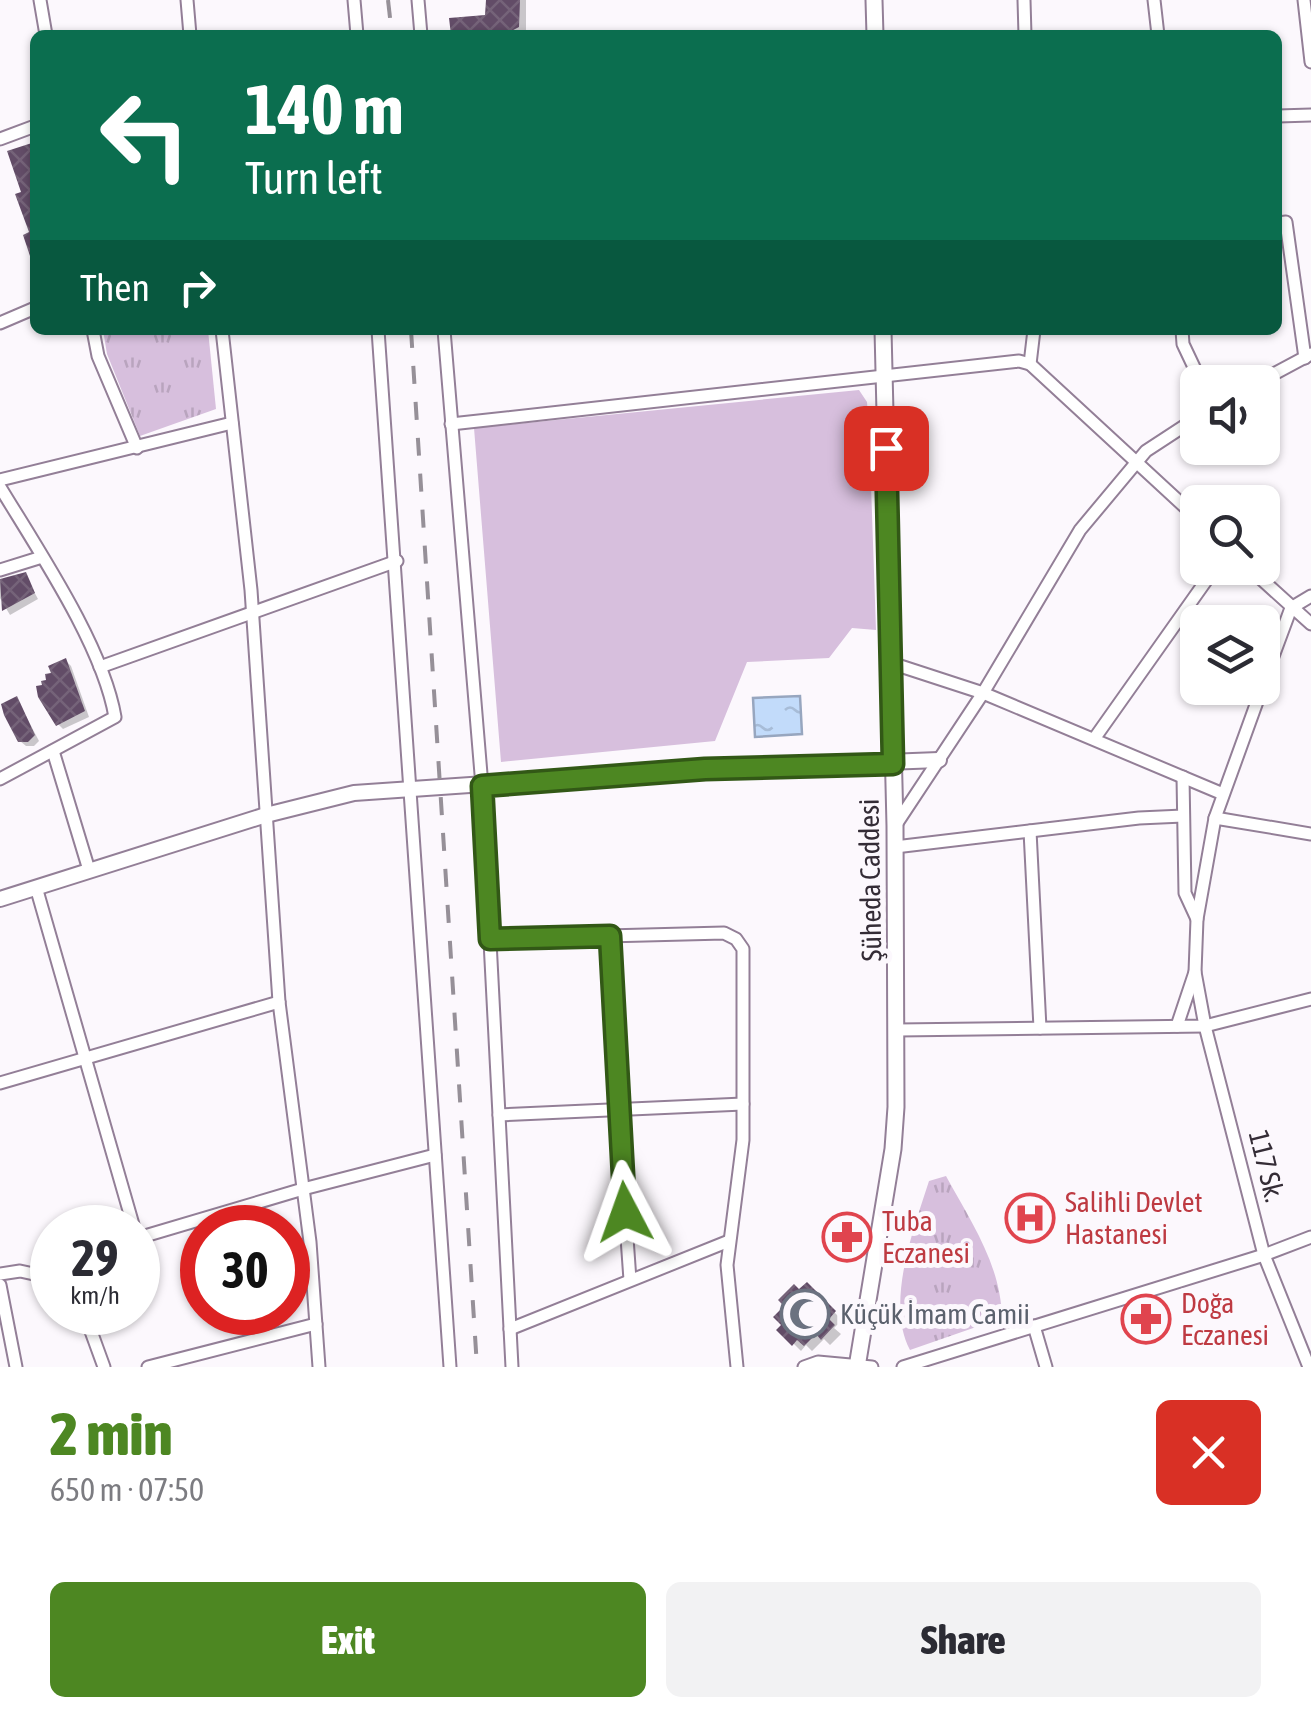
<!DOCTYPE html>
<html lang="en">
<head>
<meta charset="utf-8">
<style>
	:root { --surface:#fff; --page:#f2f2f3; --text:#2b2b33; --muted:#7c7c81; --accent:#4d8722 }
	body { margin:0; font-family:"Asap Condensed",sans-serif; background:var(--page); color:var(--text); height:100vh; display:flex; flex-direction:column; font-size:38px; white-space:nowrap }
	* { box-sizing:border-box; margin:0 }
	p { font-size:32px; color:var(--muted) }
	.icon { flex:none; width:55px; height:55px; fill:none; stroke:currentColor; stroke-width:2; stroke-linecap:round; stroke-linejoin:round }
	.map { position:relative; height:1367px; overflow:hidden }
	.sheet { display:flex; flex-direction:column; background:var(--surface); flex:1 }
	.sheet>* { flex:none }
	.banner { position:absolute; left:30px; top:30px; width:1252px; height:305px; border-radius:15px; box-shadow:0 2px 8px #0004; background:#0b6e4f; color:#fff; overflow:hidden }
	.controls { position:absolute; left:1180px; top:365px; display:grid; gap:20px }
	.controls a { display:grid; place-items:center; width:100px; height:100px; border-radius:15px; background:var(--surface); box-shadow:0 2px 8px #0004; font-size:50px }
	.speed { position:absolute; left:30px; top:1205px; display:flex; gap:20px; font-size:50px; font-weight:700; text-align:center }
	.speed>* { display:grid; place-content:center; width:130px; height:130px; border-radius:50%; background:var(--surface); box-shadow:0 2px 8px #0004; line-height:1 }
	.speed small { font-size:25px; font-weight:400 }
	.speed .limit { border:15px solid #d22; background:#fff; color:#111 }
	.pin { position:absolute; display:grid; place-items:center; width:85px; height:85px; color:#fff; margin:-42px; border-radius:20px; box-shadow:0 5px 15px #0006 }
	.me { position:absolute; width:110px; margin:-55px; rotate:356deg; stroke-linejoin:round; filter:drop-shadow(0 0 8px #0008) }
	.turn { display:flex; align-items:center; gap:35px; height:210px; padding:0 50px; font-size:45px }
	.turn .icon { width:130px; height:130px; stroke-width:2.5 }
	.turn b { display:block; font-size:70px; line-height:85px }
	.then { display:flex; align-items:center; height:95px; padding:0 50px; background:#0003; gap:20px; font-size:38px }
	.round { display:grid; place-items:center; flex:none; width:105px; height:105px; border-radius:15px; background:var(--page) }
	.overview { display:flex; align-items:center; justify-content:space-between; height:170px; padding:0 50px }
	h1 { font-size:60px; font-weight:800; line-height:75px; color:var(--accent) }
	.cta { display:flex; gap:20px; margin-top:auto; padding:20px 50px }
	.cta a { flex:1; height:115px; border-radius:15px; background:var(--accent); color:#fff; font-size:40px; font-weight:800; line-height:115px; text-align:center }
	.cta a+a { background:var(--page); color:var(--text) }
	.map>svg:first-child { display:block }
	.grass { fill:url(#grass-tufts) }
	.pitch { fill:#d7bfdd }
	.water { fill:url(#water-ripples); stroke:#97a6bf; stroke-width:2.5 }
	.shadow { fill:#0003 }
	.building { fill:url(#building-cross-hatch) }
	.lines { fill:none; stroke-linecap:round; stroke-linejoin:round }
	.minor-casing { stroke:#937f97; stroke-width:15 }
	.tertiary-casing { stroke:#937f97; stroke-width:18 }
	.secondary-casing { stroke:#937f97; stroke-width:19 }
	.minor { stroke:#fff; stroke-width:11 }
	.tertiary { stroke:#fff; stroke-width:14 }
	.secondary { stroke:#fff; stroke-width:15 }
	.rail { stroke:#969098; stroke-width:4; stroke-dasharray:18 18; stroke-linecap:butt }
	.route-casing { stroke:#325816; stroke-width:25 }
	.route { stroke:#4d8722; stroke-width:18 }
	.labels { text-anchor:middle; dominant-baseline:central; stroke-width:10; stroke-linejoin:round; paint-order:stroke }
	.street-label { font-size:28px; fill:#342c36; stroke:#fcf8fd }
	.health-label { font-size:28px; fill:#be3a42; stroke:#fcf8fd; text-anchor:start }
	.worship-label { font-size:28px; fill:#5b616d; stroke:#fcf8fd; text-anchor:start }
</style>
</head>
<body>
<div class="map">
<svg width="1311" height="1367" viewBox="0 0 1311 1367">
	<defs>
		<pattern id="grass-tufts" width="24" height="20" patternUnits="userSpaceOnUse" patternTransform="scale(2.5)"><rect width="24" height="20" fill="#d7bfdd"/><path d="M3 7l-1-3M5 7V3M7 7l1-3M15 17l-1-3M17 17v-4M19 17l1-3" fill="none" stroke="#b9a4be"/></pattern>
		<pattern id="water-ripples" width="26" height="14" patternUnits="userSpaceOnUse" patternTransform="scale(2.5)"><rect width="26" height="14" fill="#c2dbfa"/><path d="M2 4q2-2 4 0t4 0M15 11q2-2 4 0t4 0" fill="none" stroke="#a7bcd7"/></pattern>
		<pattern id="building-cross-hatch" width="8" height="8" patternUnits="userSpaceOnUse" patternTransform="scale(2.5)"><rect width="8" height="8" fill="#624c67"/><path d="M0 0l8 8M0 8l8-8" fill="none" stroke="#756379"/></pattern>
	</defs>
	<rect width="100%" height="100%" fill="#fcf8fd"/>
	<g class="grass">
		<path d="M103,330H208L216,409L140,436L107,354Z"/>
		<path d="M946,1176C971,1222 1001,1265 1002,1318L910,1350C885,1303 914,1228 929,1181Z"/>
	</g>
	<path class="pitch" d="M859,390L867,402L869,427L876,630L852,628L829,658L747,662L715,741L501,762L474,428Z"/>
	<path class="water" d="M800,696L802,734L755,737L753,698Z"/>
	<g class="shadow">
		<path d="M489,0H526V34L453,35L487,18Z"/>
		<path d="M25,575L38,599L10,615L0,598V580Z"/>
		<path d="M66,661L71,666L89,717L63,729L58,724L49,682Z"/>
		<path d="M17,699L39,741L34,746H26L20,741Z"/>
		<path d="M807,1285L842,1320L834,1328L841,1334L830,1345L824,1339L812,1351L806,1345L801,1351L780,1330L799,1292Z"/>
	</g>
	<g class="building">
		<path d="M486,0H520L519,27L504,35H451L449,18L485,15Z"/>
		<path d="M35,142V265H33L23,235L29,232L15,194L21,192L7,151Z"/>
		<path d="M26,572L35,593L2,611L0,579Z"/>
		<path d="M66,658L85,711L56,726L38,697L36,686L42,685L41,681L46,680L45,674L51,673L48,666Z"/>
		<path d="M17,696L35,735L28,742H18L4,715L1,704Z"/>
		<path d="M807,1282L836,1311L829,1319L835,1325L821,1340L816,1334L804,1346L797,1340L792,1346L776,1330L781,1325L773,1317L784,1306L778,1300L794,1284L799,1289Z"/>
	</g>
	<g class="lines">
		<g class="minor-casing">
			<g id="minor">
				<path d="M40,0L46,35"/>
				<path d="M187,0L190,35"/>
				<path d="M354,0L357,35"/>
				<path d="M418,0L421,35"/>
				<path d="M1024,0L1025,35"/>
				<path d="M1154,0L1158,35"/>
				<path d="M1304,0L1311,62"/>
				<path d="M1278,116L1311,115"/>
				<path d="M0,139L35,126"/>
				<path d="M1278,223L1286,222L1305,358"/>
				<path d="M0,323L35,308"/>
				<path d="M93,330L98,356L137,448"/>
				<path d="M222,330L251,590L279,1002L310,1242L319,1367"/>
				<path d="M378,330L450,1367"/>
				<path d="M444,330L482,786L512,1367"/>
				<path d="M1182,330L1183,344L1201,382"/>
				<path d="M1030,364L1034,330"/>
				<path d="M1259,382L1311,354"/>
				<path d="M451,424L1019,361L1030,364L1198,519"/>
				<path d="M0,480L232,423"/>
				<path d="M0,487C38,550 103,646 115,717L0,779"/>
				<path d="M1249,568L1311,624"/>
				<path d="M0,570L42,557"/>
				<path d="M891,663L983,693L1223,794"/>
				<path d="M100,667L397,561"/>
				<path d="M1262,686L1291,608L1311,596"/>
				<path d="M1094,739L1215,568"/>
				<path d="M53,751L89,870"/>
				<path d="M1183,777L1185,893L1197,919"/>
				<path d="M1215,818L1311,834"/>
				<path d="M895,826L983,693L1080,530L1146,451L1198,417"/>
				<path d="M1030,831L1040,1028"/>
				<path d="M895,847L1139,818L1183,816"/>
				<path d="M36,887L134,1228"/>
				<path d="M611,936L618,1110L630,1280"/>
				<path d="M490,939L724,933L736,939L743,949V1140L727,1265L737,1367"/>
				<path d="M1195,972L1205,1026L1264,1255L1309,1367"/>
				<path d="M1177,1026L1195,972L1197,919L1215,818L1262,688"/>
				<path d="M898,1030L1205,1026L1311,999"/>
				<path d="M0,1083L279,1002"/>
				<path d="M499,1115L743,1104"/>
				<path d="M138,1238L303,1189L435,1155"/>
				<path d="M0,1274L20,1271L52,1278"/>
				<path d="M0,1285L16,1367"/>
				<path d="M84,1312L104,1367"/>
				<path d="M1034,1326L1046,1367"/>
				<path d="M510,1329L729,1241"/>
				<path d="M148,1367L316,1324"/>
				<path d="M804,1367L818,1362L872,1367"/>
				<path d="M903,1367L1264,1255L1311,1237"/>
			</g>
		</g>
		<g class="tertiary-casing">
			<path id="tertiary" d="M0,899L266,815L354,793L705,769L939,760"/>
		</g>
		<g class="secondary-casing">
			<g id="secondary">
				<path d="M874,0L875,35"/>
				<path d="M857,1367L893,1149L896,1107L895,826L883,330"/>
			</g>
		</g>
		<use href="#minor" class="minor"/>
		<use href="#tertiary" class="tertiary"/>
		<use href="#secondary" class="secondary"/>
		<g class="rail">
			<path d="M388,0L392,35"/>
			<path d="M411,330L477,1367"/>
		</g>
	</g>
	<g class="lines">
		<g class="route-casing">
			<path id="route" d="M625,1212L610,936L490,939L482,786L705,769L893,764L886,448"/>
		</g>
		<use href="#route" class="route"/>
	</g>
	<defs>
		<g id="hospital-ring" transform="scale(2.5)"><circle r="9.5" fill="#fcf8fd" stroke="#e0444e" stroke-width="1.5"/><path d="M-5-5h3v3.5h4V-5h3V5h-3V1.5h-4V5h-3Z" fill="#e0444e"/></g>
		<g id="pharmacy-ring" transform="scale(2.5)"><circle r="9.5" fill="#fcf8fd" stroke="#e0444e" stroke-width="1.5"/><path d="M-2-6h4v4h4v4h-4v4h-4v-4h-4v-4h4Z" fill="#e0444e"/></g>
		<g id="mosque-ring" transform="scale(2.5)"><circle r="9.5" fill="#fcf8fd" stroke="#6b7280" stroke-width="1.5"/><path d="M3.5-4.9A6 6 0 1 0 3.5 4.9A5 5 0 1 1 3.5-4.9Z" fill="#6b7280"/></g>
	</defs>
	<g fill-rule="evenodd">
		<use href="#hospital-ring" x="1030" y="1218"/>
		<use href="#pharmacy-ring" x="847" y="1237"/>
		<use href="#mosque-ring" x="805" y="1314"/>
		<use href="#pharmacy-ring" x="1146" y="1319"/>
	</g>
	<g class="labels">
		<g class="street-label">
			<text transform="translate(870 880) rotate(-91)">Şüheda Caddesi</text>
			<text transform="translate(1267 1166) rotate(76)">117 Sk.</text>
		</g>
		<g class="health-label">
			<text x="1065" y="1202">Salihli Devlet<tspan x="1065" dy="32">Hastanesi</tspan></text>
			<text x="882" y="1221">Tuba<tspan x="882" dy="32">Eczanesi</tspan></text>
			<text x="1181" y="1303">Doğa<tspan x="1181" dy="32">Eczanesi</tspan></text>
		</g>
		<g class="worship-label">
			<text x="840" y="1314">Küçük İmam Camii</text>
		</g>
	</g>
</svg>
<div class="controls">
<a><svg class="icon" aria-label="sound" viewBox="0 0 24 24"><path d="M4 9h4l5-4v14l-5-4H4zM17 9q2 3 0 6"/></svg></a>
<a><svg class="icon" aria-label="search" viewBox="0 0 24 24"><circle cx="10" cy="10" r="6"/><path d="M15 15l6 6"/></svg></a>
<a><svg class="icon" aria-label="layers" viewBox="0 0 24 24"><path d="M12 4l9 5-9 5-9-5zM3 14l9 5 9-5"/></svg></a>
</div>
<div class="speed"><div>29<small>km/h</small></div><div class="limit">30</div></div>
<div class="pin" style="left:886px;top:448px;background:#d93025"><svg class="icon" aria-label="arrive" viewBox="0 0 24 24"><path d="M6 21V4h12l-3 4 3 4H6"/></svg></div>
<svg class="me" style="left:625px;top:1212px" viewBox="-20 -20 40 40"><path d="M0-17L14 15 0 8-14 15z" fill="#4d8722" stroke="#fff" stroke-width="4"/></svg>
<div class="banner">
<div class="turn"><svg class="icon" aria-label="left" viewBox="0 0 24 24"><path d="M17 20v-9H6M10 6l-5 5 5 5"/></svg><div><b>140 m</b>Turn left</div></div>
<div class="then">Then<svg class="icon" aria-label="right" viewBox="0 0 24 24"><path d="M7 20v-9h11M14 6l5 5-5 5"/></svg></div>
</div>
</div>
<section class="sheet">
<div class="overview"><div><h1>2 min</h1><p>650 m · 07:50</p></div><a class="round" style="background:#d93025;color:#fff"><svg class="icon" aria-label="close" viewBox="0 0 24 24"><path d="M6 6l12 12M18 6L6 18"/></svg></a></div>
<div class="cta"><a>Exit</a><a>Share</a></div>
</section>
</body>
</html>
